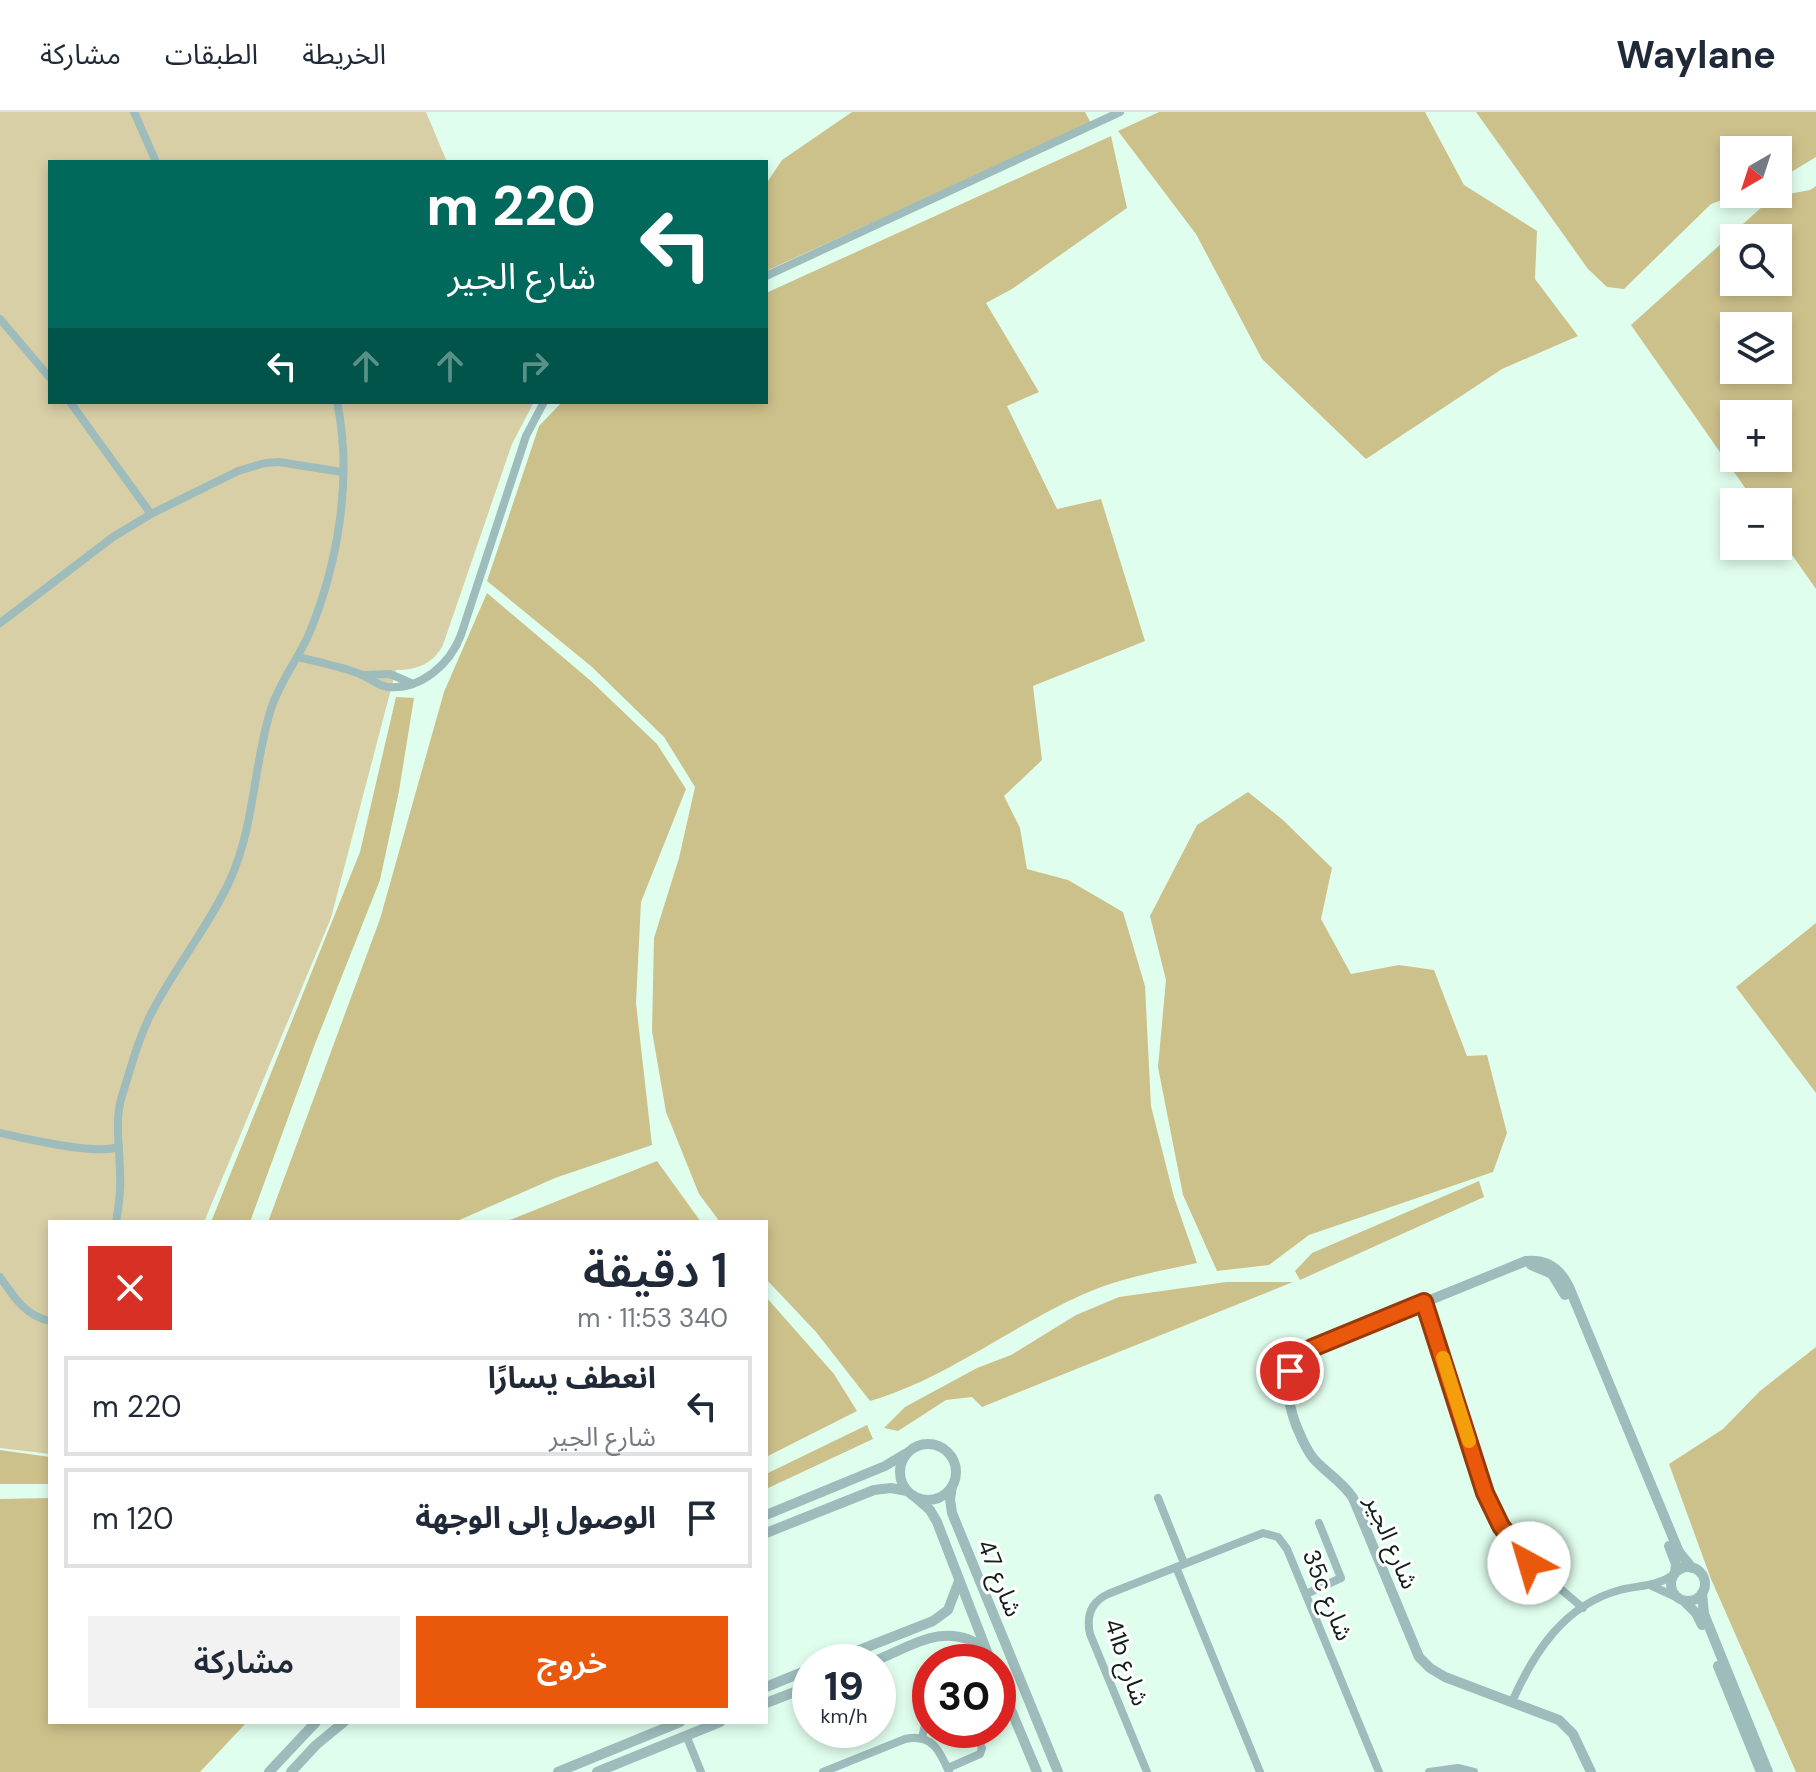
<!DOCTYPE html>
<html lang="ar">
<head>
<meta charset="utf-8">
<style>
	:root { --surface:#fff; --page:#f2f2f3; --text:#1f2937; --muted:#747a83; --line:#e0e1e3; --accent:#ea580c }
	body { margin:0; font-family:"DM Sans","Noto Sans Arabic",sans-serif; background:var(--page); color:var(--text); direction:rtl; height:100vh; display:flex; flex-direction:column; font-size:30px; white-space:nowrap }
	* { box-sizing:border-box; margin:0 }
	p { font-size:26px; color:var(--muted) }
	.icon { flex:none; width:44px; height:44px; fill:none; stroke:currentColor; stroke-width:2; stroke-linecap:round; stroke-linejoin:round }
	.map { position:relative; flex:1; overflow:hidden; direction:ltr }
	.drawer { position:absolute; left:48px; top:1108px; width:720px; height:504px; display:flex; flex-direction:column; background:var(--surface); border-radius:0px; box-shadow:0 4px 12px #0003; direction:rtl }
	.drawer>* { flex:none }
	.top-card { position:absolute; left:48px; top:48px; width:720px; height:244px; border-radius:0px; box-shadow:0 4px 12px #0003; direction:rtl; background:#00695c; color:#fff; overflow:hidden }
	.needle { width:52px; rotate:219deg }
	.tools { position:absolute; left:1720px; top:24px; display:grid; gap:16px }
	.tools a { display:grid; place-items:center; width:72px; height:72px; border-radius:0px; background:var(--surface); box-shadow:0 4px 12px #0003; font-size:40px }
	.speed { position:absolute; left:792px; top:1532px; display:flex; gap:16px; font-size:40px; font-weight:700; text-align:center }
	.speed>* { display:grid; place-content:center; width:104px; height:104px; border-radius:50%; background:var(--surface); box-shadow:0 4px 12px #0003; line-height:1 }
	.speed small { font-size:20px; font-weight:400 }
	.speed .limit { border:12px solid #d22; background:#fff; color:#111 }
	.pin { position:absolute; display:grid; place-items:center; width:68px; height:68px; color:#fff; margin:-34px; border:4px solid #fff; border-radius:50%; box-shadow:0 2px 8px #0007 }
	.me { position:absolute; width:88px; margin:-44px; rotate:321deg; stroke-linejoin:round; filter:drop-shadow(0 0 6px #0008) }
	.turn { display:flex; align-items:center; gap:28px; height:168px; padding:0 40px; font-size:36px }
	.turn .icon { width:104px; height:104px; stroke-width:2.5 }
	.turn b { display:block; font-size:56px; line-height:68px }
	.lanes { display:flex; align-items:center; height:76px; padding:0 40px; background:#0003; justify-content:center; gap:40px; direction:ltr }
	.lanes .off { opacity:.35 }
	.round { display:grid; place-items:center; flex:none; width:84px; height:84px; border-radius:0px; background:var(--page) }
	.head { display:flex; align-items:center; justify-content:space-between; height:136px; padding:0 40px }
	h1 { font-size:48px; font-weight:600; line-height:60px }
	.button { display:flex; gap:16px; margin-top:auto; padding:16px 40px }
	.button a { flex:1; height:92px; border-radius:0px; background:var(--accent); color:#fff; font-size:32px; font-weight:600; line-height:92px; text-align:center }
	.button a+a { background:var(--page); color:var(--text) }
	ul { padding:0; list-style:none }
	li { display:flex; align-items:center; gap:24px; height:100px; margin:0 16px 12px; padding:0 24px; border:4px solid var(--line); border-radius:0px }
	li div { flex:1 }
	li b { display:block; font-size:30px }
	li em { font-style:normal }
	header { display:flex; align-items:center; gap:48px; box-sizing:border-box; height:112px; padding:0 40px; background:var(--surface); border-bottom:2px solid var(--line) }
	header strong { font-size:38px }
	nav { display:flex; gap:44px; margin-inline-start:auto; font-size:28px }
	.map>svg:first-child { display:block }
	.green { fill:#d8cfa7 }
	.forest { fill:#cdc18b; fill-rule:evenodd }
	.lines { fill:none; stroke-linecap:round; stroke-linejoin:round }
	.minor { stroke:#9ebcbc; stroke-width:8 }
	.tertiary { stroke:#9ebcbc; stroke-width:10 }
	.route-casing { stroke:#983908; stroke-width:20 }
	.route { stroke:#ea580c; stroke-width:14 }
	.slow { stroke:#f59e0b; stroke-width:14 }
	.labels { text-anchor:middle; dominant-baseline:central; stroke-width:6; stroke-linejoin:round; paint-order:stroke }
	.street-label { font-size:24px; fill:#12201a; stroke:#fff }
</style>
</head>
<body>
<header>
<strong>Waylane</strong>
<nav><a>الخريطة</a><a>الطبقات</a><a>مشاركة</a></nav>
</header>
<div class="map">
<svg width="1816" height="1660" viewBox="0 0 1816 1660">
	<rect width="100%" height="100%" fill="#e0feee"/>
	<path class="green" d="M0,0H426L447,50H50V290H534L512,332L443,533C433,552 417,558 396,558L331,806L204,1110H50V1342L0,1336Z"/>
	<g class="forest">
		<path d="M852,0H1085L1091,11L766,159V72L782,48Z"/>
		<path d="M1159,0H1425L1464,73L1537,119L1535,167L1578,224L1502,257L1366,347L1262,247L1196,122L1118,19Z"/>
		<path d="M1476,0H1816V45L1778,68V38H1734V82H1738L1711,92L1624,177L1607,175L1588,157Z"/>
		<path d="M1111,24L1127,96L1012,177L986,191L1039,280L1007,294L1057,397L1101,387L1145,529L1033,574L1042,648L1004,684L1020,716L1027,757L1068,768L1123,800L1145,874L1151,994L1174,1085L1197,1151C1159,1159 1120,1166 1084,1182C1011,1214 948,1266 870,1289L816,1220L766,1167V1110H720L699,1082L666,1000L652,919L654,826L679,746L695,675L664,625L592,555L487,469L539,314L562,290H766V181Z"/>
		<path d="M1816,74V477L1778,423V390H1755L1631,213L1773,85L1810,78ZM1734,126H1778V170H1734ZM1778,214V258H1734V214ZM1734,302H1778V346H1734Z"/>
		<path d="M487,481L591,569L657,632L686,677L641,790L636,891L652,1033L555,1066L455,1110H268L380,807L444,580Z"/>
		<path d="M396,585L414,586L399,679L380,768L315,932L250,1110H211L360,740Z"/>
		<path d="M1248,680L1283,708L1332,756L1321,807L1351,862L1399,853L1434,858L1467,944L1487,943L1507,1021L1493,1060L1309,1123L1269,1153L1217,1159L1183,1083L1158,955L1166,868L1150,804L1197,713Z"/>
		<path d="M1816,811V981L1736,875Z"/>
		<path d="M657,1049L701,1110H505Z"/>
		<path d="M1479,1069L1484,1085L1300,1168L1295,1159L1312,1141Z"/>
		<path d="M1226,1170H1293L982,1295L972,1285L946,1288L898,1319L884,1316L905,1295L977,1256L1011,1243L1076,1203L1119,1185Z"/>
		<path d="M766,1185L834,1262L857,1299L766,1345Z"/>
		<path d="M1816,1235V1660H1796L1711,1467L1669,1352L1723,1317L1760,1279Z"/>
		<path d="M867,1313L873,1327L766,1377V1362Z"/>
		<path d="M0,1338L50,1345V1372H0Z"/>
		<path d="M50,1386V1610H247L200,1660H0V1387Z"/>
	</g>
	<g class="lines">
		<g class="minor">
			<path d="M134,0L156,50"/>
			<path d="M766,164L1120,0"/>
			<path d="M0,207L50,266"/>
			<path d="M70,290L151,402"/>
			<path d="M0,511L113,425L151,402L238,359L265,351L279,350L342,360"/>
			<path d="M298,545C318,550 340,554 360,562C370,566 377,574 388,575C421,578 450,552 461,523L526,324L544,290"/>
			<path d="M362,563L390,562L411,571"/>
			<path d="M0,1021C23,1026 101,1045 119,1034"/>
			<path d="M116,1110C119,1094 121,1078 120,1062C120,1036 114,1009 122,984C131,955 139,924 153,898C176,854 209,814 230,768C255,713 253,654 271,597C279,571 298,547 309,522C338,452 353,365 337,290"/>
			<path d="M0,1165C14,1185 25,1204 50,1209"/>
			<path d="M1424,1190L1495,1403C1517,1442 1549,1467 1583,1496"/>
			<path d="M1158,1386L1184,1451"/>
			<path d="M1176,1455L1260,1660"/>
			<path d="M1652,1474L1676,1485"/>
			<path d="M1306,1482L1341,1466L1319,1411"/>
			<path d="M1512,1590C1534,1540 1564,1493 1620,1478C1639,1473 1656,1475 1673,1463"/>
			<path d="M686,1623L701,1660"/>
			<path d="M922,1626L925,1613L930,1608"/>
			<path d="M948,1656L980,1642L982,1636L974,1618"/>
			<path d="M823,1660L905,1627C932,1621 940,1639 949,1660"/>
			<path d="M1147,1660L1090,1522C1086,1504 1091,1490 1108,1482L1263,1421L1278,1425L1287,1437L1379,1660"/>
			<path d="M1429,1660L1458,1656L1474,1660"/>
		</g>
		<g class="tertiary">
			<path d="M1531,1153L1552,1162L1565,1183"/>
			<circle cx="928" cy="1360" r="28"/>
			<path d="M952,1374L950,1387L952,1401L1058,1660"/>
			<path d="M914,1384L930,1398L937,1410L991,1550"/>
			<path d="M766,1403L885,1354L905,1342"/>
			<path d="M766,1421L874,1378L891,1376L907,1379"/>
			<path d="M1669,1434L1676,1452L1675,1461"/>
			<circle cx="1688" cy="1472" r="17"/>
			<path d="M1702,1481L1704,1502L1768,1660"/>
			<path d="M1684,1489L1696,1501L1702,1513"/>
			<path d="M829,1550L933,1509L948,1498L959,1469"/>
			<path d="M872,1550C911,1535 947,1507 985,1537"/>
			<path d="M1718,1554L1761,1660"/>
			<path d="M998,1567L1037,1660"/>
			<path d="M766,1575L810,1557"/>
			<path d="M766,1591L810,1574"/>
			<path d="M269,1660L316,1610"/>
			<path d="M291,1660L316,1633L344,1610"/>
			<path d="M558,1660L680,1610"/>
			<path d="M597,1660L720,1610"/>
			<path d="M1591,1660L1573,1622L1559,1608L1445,1565L1430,1556L1419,1545L1353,1386C1342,1369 1326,1361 1313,1346C1305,1336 1301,1325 1296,1313C1285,1283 1281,1255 1312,1236L1526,1149C1546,1147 1560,1156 1569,1175L1679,1440L1692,1456"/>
		</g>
	</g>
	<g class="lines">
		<g class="route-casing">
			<path id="route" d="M1290,1259L1303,1242L1312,1236L1424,1190L1485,1381L1501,1414L1529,1451"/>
		</g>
		<use href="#route" class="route"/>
		<path class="slow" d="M1443,1246L1469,1329"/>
	</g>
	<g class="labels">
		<g class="street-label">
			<text transform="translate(1392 1430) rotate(67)">شارع الجير</text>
			<text transform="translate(1000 1466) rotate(68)">شارع 47</text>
			<text transform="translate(1328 1483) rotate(68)">35c شارع</text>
			<text transform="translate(1127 1550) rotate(71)">41b شارع</text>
		</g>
	</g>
</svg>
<div class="tools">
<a><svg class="needle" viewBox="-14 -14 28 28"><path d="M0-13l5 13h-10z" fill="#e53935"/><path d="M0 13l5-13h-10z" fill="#747a83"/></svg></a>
<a><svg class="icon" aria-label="search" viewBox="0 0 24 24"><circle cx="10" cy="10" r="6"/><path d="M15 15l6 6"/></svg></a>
<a><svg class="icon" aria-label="layers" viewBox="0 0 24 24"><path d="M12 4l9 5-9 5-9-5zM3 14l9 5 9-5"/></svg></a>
<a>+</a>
<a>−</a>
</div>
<div class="speed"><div>19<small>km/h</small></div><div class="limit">30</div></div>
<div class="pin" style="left:1290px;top:1259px;background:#d93025"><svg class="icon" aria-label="arrive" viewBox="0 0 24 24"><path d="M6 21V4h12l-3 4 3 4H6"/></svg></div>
<svg class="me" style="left:1529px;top:1451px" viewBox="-20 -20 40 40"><circle r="19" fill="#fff"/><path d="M0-13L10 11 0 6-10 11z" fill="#ea580c"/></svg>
<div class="top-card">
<div class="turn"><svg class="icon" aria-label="left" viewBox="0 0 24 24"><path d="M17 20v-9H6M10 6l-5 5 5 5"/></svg><div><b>220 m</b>شارع الجير</div></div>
<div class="lanes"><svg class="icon" aria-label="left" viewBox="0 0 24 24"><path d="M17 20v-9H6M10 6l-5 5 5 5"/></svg><svg class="icon off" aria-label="ahead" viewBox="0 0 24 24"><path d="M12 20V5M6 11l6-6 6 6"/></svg><svg class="icon off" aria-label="ahead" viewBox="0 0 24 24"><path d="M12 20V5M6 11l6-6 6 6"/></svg><svg class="icon off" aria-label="right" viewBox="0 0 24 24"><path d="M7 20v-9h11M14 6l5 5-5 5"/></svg></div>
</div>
<section class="drawer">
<div class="head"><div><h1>1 دقيقة</h1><p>340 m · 11:53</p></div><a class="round" style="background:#d93025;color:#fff"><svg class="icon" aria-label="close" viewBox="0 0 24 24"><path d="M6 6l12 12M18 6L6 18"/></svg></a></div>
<ul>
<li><svg class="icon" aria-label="left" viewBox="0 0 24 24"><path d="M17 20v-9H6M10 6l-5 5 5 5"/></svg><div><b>انعطف يسارًا</b><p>شارع الجير</p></div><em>220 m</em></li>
<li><svg class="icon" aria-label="arrive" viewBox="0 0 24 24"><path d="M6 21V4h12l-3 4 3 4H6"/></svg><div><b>الوصول إلى الوجهة</b></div><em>120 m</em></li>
</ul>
<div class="button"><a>خروج</a><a>مشاركة</a></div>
</section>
</div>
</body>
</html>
